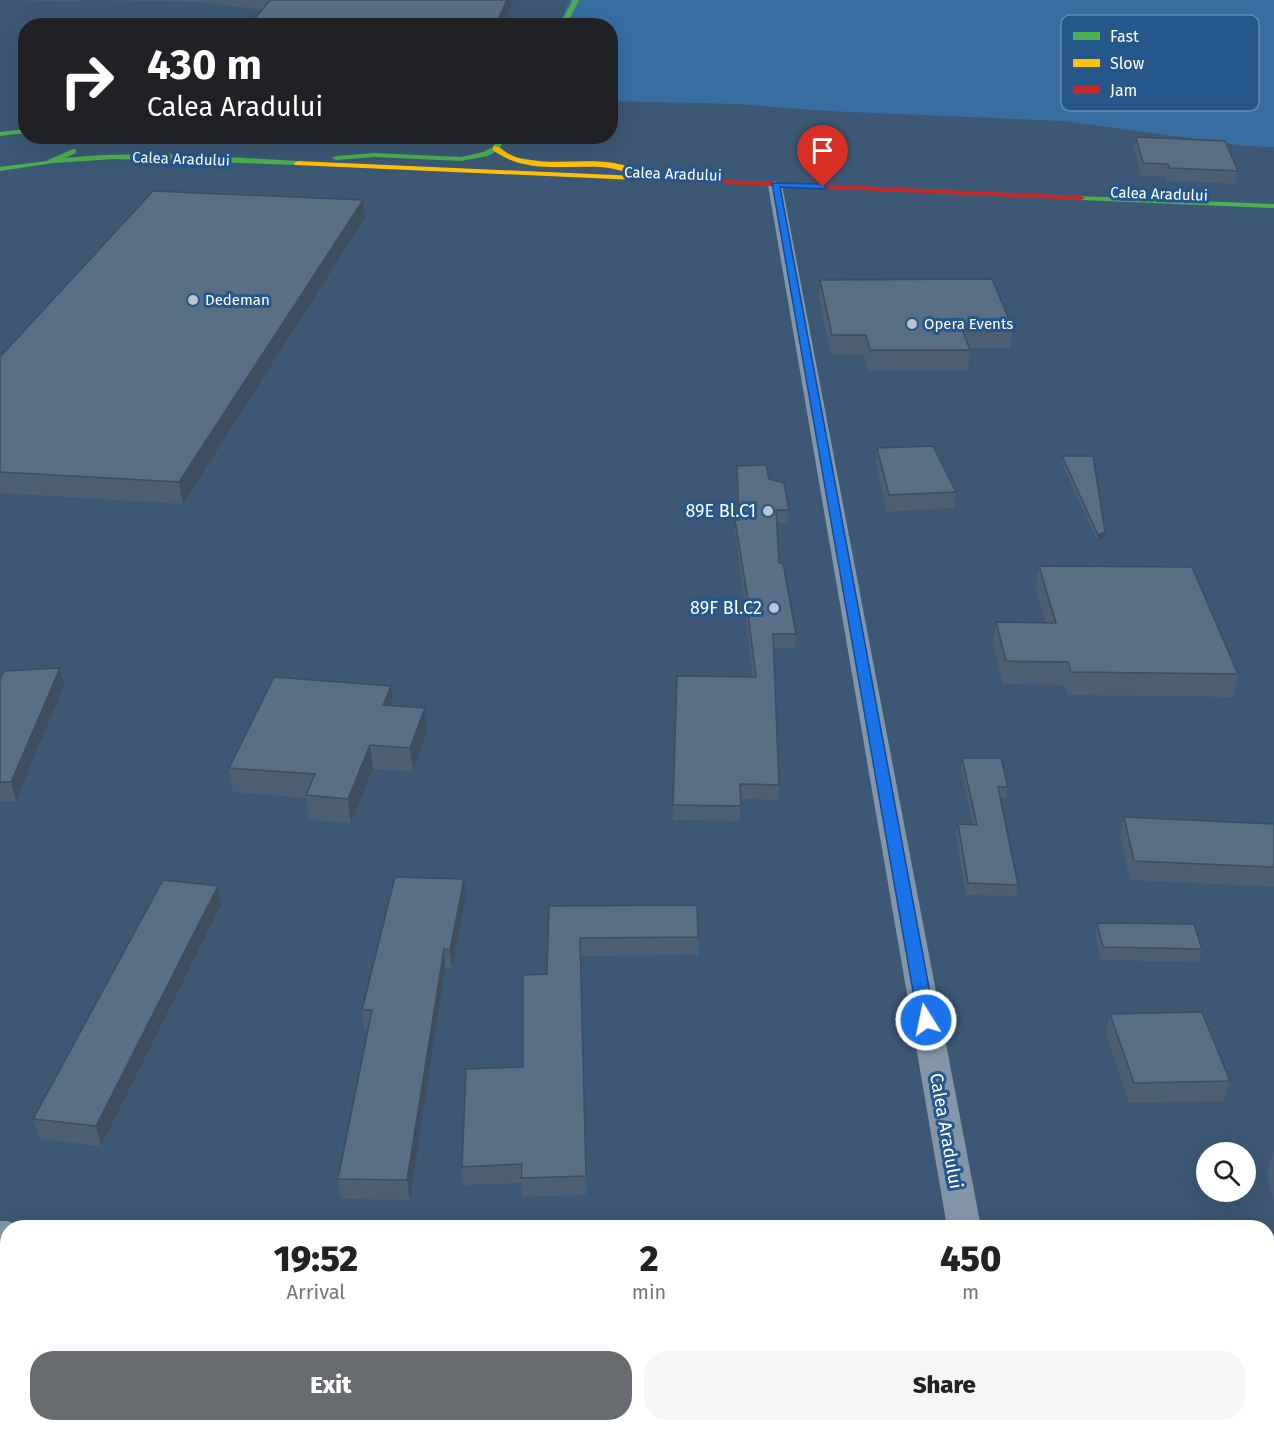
<!DOCTYPE html>
<html lang="en">
<head>
<meta charset="utf-8">
<style>
	:root { --surface:#fff; --page:#f6f6f6; --text:#222; --muted:#767676; --accent:#676b6f }
	body { margin:0; font-family:"Fira Sans",sans-serif; background:var(--page); color:var(--text); height:100vh; display:flex; flex-direction:column; font-size:22px; white-space:nowrap }
	* { box-sizing:border-box; margin:0 }
	p { font-size:20px; color:var(--muted) }
	.icon { flex:none; width:33px; height:33px; fill:none; stroke:currentColor; stroke-width:2; stroke-linecap:round; stroke-linejoin:round }
	.map { position:relative; flex:1; overflow:hidden }
	.side { position:absolute; left:0px; top:1220px; width:1275px; height:212px; display:flex; flex-direction:column; background:var(--surface); border-radius:24px 24px 0 0; box-shadow:0 6px 24px #0002 }
	.side>* { flex:none }
	.top-card { position:absolute; left:18px; top:18px; width:600px; height:126px; border-radius:24px; box-shadow:0 6px 24px #0002; background:#202124; color:#fff; overflow:hidden }
	.buttons { position:absolute; left:1196px; top:1142px; display:grid; gap:12px }
	.buttons a { display:grid; place-items:center; width:60px; height:60px; border-radius:50%; background:var(--surface); box-shadow:0 6px 24px #0002; font-size:30px }
	.pin { position:absolute; display:grid; place-items:center; width:51px; height:51px; color:#fff; margin:-62px -26px; border-radius:50% 50% 50% 0; rotate:-45deg; box-shadow:0 0 6px #0007 }
	.pin .icon { rotate:45deg }
	.me { position:absolute; width:66px; margin:-33px; rotate:350deg; stroke-linejoin:round; filter:drop-shadow(0 0 4px #0008) }
	.turn { display:flex; align-items:center; gap:21px; height:126px; padding:0 30px; font-size:27px }
	.turn .icon { width:78px; height:78px; stroke-width:2.5 }
	.turn b { display:block; font-size:42px; line-height:51px }
	.eta { display:flex; justify-content:space-evenly; align-items:center; height:102px; text-align:center }
	.eta b { font-size:36px; font-weight:800; line-height:42px }
	.action { display:flex; gap:12px; margin-top:auto; padding:12px 30px }
	.action a { flex:1; height:69px; border-radius:24px; background:var(--accent); color:#fff; font-size:24px; font-weight:800; line-height:69px; text-align:center }
	.action a+a { background:var(--page); color:var(--text) }
	.map>svg:first-child { display:block }
	.green { fill:#396ea1 }
	.lines { fill:none; stroke-linecap:round; stroke-linejoin:round }
	.street { fill:#8396a8; fill-rule:evenodd }
	.fast { fill:#4caf50; fill-rule:evenodd }
	.slow { fill:#ffc107; fill-rule:evenodd }
	.jam { fill:#c62828; fill-rule:evenodd }
	.wall { fill:#4d5f73 }
	.shaded-wall { fill:#3e4e5e }
	.building { fill:#596f86; stroke:#3e4e5e; stroke-width:1.5 }
	.route { fill:#1a73e8; stroke:#114b97; stroke-width:1.5 }
	.poi-dot { fill:#bbc5ce; stroke:#25578b; stroke-width:2 }
	.labels { text-anchor:middle; dominant-baseline:central; stroke-width:6; stroke-linejoin:round; paint-order:stroke }
	.far-street-label { font-size:15px; fill:#fff; stroke:#25578b }
	.far-poi-label { font-size:15px; fill:#fff; stroke:#25578b; text-anchor:start }
	.poi-label { font-size:18px; fill:#fff; stroke:#25578b; text-anchor:end }
	.street-label { font-size:18px; fill:#fff; stroke:#25578b }
	.key { fill:#25578b; stroke:#6689ae; stroke-width:1.5 }
	.key-label { font-size:16px; fill:#fff }
</style>
</head>
<body>
<div class="map">
<svg width="1274" height="1430" viewBox="0 0 1274 1430">
	<rect width="100%" height="100%" fill="#3c5874"/>
	<path class="green" d="M570,0H1274V147L1246,146L1064,121L827,111L737,104L611,101L610,26H558Z"/>
	<g class="lines">
		<g class="street">
			<path d="M775,181L782,185L981,1227H947L768,185Z"/>
			<path d="M0,1221H8L21,1227H8V1249H0Z"/>
			<path d="M1022,1424H1061L1063,1430H1024Z"/>
		</g>
		<g class="fast">
			<path d="M573,0H579L566,26H559Z"/>
			<path d="M26,129V133L0,136V132Z"/>
			<path d="M498,136H506L499,150L488,156L461,161L375,157L336,160L332,158L336,156L375,153L461,157L483,152L493,147Z"/>
			<path d="M73,149H76V153L65,158C143,150 220,157 298,161L302,163L298,165L115,159L54,163L0,171V167L46,161Z"/>
			<path d="M1078,196L1274,204V208L1081,200L1077,198Z"/>
		</g>
		<g class="slow">
			<path d="M493,146C501,146 503,151 509,154C516,158 524,159 531,160C566,166 611,153 641,173L637,175C625,172 614,168 601,167C565,165 524,174 493,150Z"/>
			<path d="M298,161L659,177L663,179L659,181L295,165L294,163Z"/>
		</g>
		<path class="jam" d="M656,177L1081,196L1085,198L1081,200L659,181L655,179Z"/>
	</g>
	<g class="wall">
		<path d="M0,0H80L78,2Z"/>
		<path d="M85,0H514L502,26H249L262,10L200,2Z"/>
		<path d="M1136,137L1238,171L1235,184L1167,181L1166,177L1141,176L1134,150Z"/>
		<path d="M365,218L183,504L0,493V357Z"/>
		<path d="M820,280L1013,329L1010,348H970V350L968,370H868L864,355H831L819,299Z"/>
		<path d="M877,448L956,492L954,508L887,512L876,464Z"/>
		<path d="M1062,456L1104,538L1097,540L1061,461Z"/>
		<path d="M737,466L769,479L789,510L788,523H777L779,563L796,634L795,648H773L779,785V800L740,799V821L673,820L677,676L753,677L746,620V610L735,534V520H738L736,479Z"/>
		<path d="M1039,566L1238,674L1233,697L1067,695L1064,685L1003,684L993,645L996,622L1046,623L1035,588Z"/>
		<path d="M0,680L64,686L16,801H0Z"/>
		<path d="M393,706L427,732L413,772L373,769L351,823L309,820L306,798L233,792L229,768Z"/>
		<path d="M962,758L1008,787L1006,798H1000L1018,885L1016,896L966,895L956,835L958,824L973,825L961,769Z"/>
		<path d="M1124,817L1274,824V887L1130,880L1120,836Z"/>
		<path d="M466,898L452,969H445L410,1200L341,1199L338,1179L368,1030H364L362,1010Z"/>
		<path d="M221,905L101,1146L39,1139L33,1119Z"/>
		<path d="M549,906L698,937V955L580,956L586,1195L522,1197L521,1183L463,1185L462,1167L523,1067L547,974Z"/>
		<path d="M1097,923L1202,949L1199,962L1101,960L1095,936Z"/>
		<path d="M1110,1014L1230,1081L1224,1101L1129,1103L1106,1033Z"/>
		<path d="M1274,1150V1200L1266,1176Z"/>
	</g>
	<g class="shaded-wall">
		<path d="M507,0H514L502,26H495Z"/>
		<path d="M363,200L365,218L183,504L179,482Z"/>
		<path d="M1105,532L1104,538L1097,540L1098,535Z"/>
		<path d="M60,668L64,686L16,801L11,782Z"/>
		<path d="M391,686L393,710L383,705Z"/>
		<path d="M425,708L427,732L413,772L410,748Z"/>
		<path d="M370,745L373,769L351,823L348,799Z"/>
		<path d="M464,879L466,898L452,969L450,950Z"/>
		<path d="M218,886L221,905L101,1146L96,1126Z"/>
		<path d="M444,949L445,969L410,1200L407,1180Z"/>
		<path d="M392,1424H398L397,1430H391Z"/>
	</g>
	<g class="building">
		<path d="M270,0H507L495,26H249Z"/>
		<path d="M1136,137L1225,141L1238,171L1170,168L1168,164L1143,163Z"/>
		<path d="M153,191L363,200L179,482L0,472V357Z"/>
		<path d="M992,279L1013,329H962L970,350H870L866,335H832L820,280Z"/>
		<path d="M933,446L956,492L889,495L877,448Z"/>
		<path d="M1062,456H1093L1105,532L1098,535Z"/>
		<path d="M766,465L769,479L784,483L789,510H776L779,563H783L796,634H773L779,785L740,784L741,806L673,805L677,676L756,677L747,606H749L735,520H739L737,466Z"/>
		<path d="M1039,566L1192,567L1238,674L1071,672L1068,662L1006,661L996,622L1056,623Z"/>
		<path d="M60,668L11,782H0V680L4,671Z"/>
		<path d="M274,677L391,686L383,705L425,708L410,748L370,745L348,799L306,795L315,774L229,768Z"/>
		<path d="M962,758H1001L1008,787H998L1018,885L968,883L958,824L977,825Z"/>
		<path d="M1124,817L1274,824V867L1134,861Z"/>
		<path d="M395,877L464,879L450,950L444,949L407,1180L338,1179L372,1010H362Z"/>
		<path d="M163,880L218,886L96,1126L33,1119Z"/>
		<path d="M697,905L698,937L580,938L586,1176L521,1178L522,1164L462,1167L466,1069L523,1067V975L547,974L549,906Z"/>
		<path d="M1097,923L1194,924L1202,949L1103,947Z"/>
		<path d="M1202,1012L1230,1081L1134,1083L1110,1014Z"/>
		<path d="M317,1424H392L391,1430H316Z"/>
	</g>
	<path class="route" d="M772,183L823,184L827,187L823,189L780,187L935,1020L932,1025H920L918,1020Z"/>
	<g class="poi-dot">
		<circle cx="193" cy="300" r="6"/>
		<circle cx="912" cy="324" r="6"/>
		<circle cx="768" cy="511" r="6"/>
		<circle cx="774" cy="608" r="6"/>
	</g>
	<g class="labels">
		<g class="far-street-label">
			<text transform="translate(181 159) rotate(2)">Calea Aradului</text>
			<text transform="translate(673 174) rotate(2)">Calea Aradului</text>
			<text transform="translate(1159 194) rotate(2)">Calea Aradului</text>
		</g>
		<g class="far-poi-label">
			<text x="205" y="300">Dedeman</text>
			<text x="924" y="324">Opera Events</text>
		</g>
		<g class="poi-label">
			<text x="756" y="511">89E Bl.C1</text>
			<text x="762" y="608">89F Bl.C2</text>
		</g>
		<g class="street-label">
			<text transform="translate(946 1131) rotate(80)">Calea Aradului</text>
		</g>
	</g>
	<rect x="1061" y="15" width="198" height="96" rx="9" class="key"/>
	<rect x="1073" y="32" width="27" height="8" fill="#4caf50"/>
	<rect x="1073" y="59" width="27" height="8" fill="#ffc107"/>
	<rect x="1073" y="86" width="27" height="8" fill="#c62828"/>
	<g class="key-label">
		<text x="1110" y="42">Fast</text>
		<text x="1110" y="69">Slow</text>
		<text x="1110" y="96">Jam</text>
	</g>
</svg>
<div class="buttons">
<a><svg class="icon" aria-label="search" viewBox="0 0 24 24"><circle cx="10" cy="10" r="6"/><path d="M15 15l6 6"/></svg></a>
</div>
<div class="pin" style="left:823px;top:187px;background:#d93025"><svg class="icon" aria-label="arrive" viewBox="0 0 24 24"><path d="M6 21V4h12l-3 4 3 4H6"/></svg></div>
<svg class="me" style="left:926px;top:1020px" viewBox="-20 -20 40 40"><circle r="17" fill="#1a73e8" stroke="#fff" stroke-width="3"/><path d="M0-11L8 9 0 5-8 9z" fill="#fff"/></svg>
<div class="top-card">
<div class="turn"><svg class="icon" aria-label="right" viewBox="0 0 24 24"><path d="M7 20v-9h11M14 6l5 5-5 5"/></svg><div><b>430 m</b>Calea Aradului</div></div>
</div>
<section class="side">
<div class="eta">
<div><b>19:52</b><p>Arrival</p></div>
<div><b>2</b><p>min</p></div>
<div><b>450</b><p>m</p></div>
</div>
<div class="action"><a>Exit</a><a>Share</a></div>
</section>
</div>
</body>
</html>
